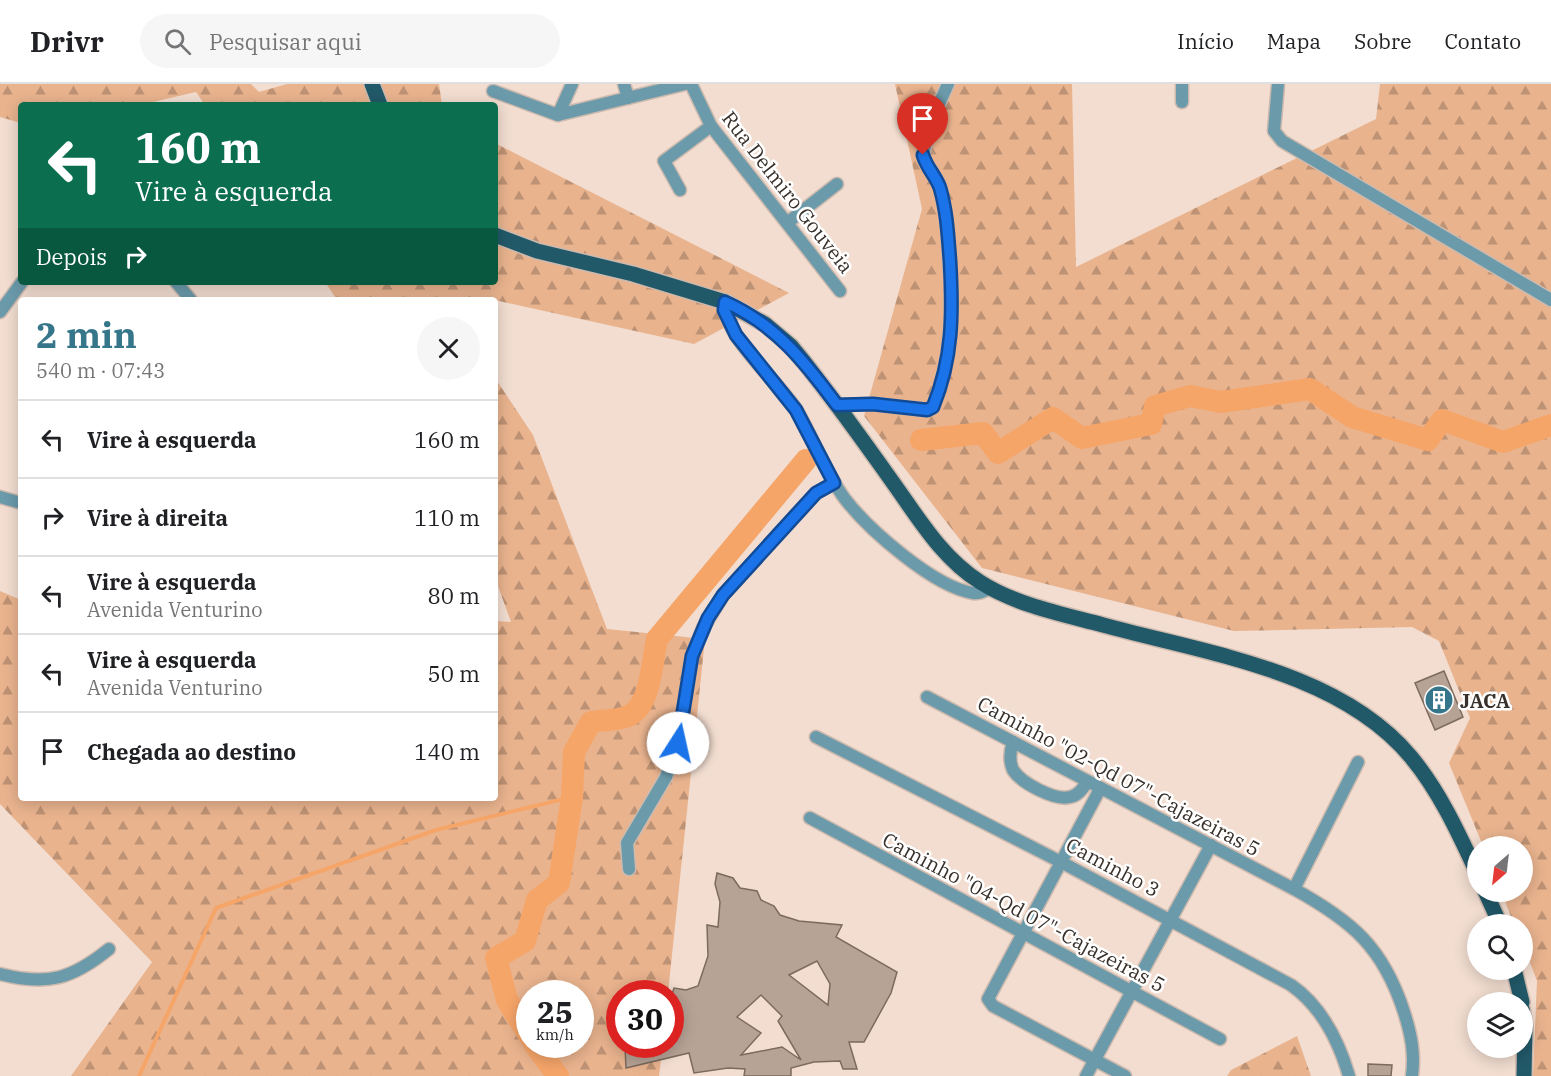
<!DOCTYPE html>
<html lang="pt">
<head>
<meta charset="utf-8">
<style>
	:root { --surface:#fff; --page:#f6f6f6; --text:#202124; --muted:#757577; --line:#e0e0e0; --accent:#36768a }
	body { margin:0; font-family:"IBM Plex Serif",serif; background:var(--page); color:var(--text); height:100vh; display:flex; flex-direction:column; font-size:22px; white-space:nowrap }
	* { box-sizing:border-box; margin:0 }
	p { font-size:20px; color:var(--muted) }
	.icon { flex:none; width:33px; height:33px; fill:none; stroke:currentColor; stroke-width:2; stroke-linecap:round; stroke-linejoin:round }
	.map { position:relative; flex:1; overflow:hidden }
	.sheet { position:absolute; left:18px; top:213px; width:480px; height:504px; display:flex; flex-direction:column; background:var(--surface); border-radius:6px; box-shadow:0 3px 15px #0003 }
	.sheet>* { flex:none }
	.guide { position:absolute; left:18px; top:18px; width:480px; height:183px; border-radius:6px; box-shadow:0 3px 15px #0003; background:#0b6e4f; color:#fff; overflow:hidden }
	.needle { width:39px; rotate:208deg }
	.controls { position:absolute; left:1467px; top:752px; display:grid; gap:12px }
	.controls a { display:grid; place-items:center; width:66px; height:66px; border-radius:50%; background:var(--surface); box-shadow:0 3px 15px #0003; font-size:30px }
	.speed { position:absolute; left:516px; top:896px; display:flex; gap:12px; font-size:30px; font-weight:700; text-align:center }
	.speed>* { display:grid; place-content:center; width:78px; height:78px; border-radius:50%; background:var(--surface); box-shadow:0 3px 15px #0003; line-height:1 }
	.speed small { font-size:15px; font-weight:400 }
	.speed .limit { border:9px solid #d22; background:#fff; color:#111 }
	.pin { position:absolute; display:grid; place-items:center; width:51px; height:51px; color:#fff; margin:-62px -26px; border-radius:50% 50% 50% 0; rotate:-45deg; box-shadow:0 0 6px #0007 }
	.pin .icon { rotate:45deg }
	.me { position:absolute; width:66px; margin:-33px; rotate:10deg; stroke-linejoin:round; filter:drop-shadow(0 0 4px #0008) }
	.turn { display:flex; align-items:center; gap:21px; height:126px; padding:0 18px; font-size:27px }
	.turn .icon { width:78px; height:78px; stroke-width:2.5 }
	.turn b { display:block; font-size:42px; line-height:51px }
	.then { display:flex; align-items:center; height:57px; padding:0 18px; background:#0003; gap:12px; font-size:22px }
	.round { display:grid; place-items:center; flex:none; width:63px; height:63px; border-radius:32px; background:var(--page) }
	.overview { display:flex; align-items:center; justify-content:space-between; height:102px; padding:0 18px }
	h1 { font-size:36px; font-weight:700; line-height:45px; color:var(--accent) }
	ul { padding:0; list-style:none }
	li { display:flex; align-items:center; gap:18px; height:78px; padding:0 18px; border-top:2px solid var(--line) }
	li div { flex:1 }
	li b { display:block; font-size:22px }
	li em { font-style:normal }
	header { display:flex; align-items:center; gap:36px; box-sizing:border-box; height:84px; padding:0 30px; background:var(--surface); border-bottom:2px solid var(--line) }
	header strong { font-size:28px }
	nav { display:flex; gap:33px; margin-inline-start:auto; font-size:21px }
	.search { width:420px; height:54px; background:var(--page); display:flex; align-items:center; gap:15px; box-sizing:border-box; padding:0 21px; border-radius:33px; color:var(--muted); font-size:22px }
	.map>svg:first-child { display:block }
	.forest { fill:url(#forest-firs); fill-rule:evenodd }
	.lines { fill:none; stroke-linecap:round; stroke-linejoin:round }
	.stream { stroke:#f6a569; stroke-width:4 }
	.river { stroke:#f6a569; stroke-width:22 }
	.building { fill:#b7a396; stroke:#7c6a5e; stroke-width:1.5; fill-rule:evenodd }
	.minor-casing { stroke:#cdbaaf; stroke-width:15 }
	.major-casing { stroke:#cdbaaf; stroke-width:18 }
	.minor { stroke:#6b9aaa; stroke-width:12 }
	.major { stroke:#225969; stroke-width:15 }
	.route-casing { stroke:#114b97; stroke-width:15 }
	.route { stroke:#1a73e8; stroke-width:10 }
	.labels { text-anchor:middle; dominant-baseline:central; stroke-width:5; stroke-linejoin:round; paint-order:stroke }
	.street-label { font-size:20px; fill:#38302a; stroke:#fff }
	.poi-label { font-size:20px; font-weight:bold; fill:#38302a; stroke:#fff; text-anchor:start }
</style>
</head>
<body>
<header>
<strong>Drivr</strong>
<div class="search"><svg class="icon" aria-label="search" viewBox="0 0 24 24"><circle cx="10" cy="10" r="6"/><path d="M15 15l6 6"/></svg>Pesquisar aqui</div>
<nav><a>Início</a><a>Mapa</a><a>Sobre</a><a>Contato</a></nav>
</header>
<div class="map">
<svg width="1551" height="992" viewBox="0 0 1551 992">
	<defs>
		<pattern id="forest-firs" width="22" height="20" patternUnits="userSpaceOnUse" patternTransform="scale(1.5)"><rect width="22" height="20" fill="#e9b38e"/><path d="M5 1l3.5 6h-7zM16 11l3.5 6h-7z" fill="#be9274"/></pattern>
	</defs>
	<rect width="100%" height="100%" fill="#f2ddd0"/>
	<g class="forest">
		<path d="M0,0H251L259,8L287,0H439L442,21H205L196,8L140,21H21V39L0,33Z"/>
		<path d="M895,0H1072L1076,183L1376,35L1380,0H1551V992H1533L1537,897L1523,860L1522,840H1514L1501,807H1522V762H1483L1449,679L1470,634L1439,557L1412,543L1234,547L982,484L864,332L922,125Z"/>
		<path d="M495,59L789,209L694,260L481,213L479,216H337L325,198H495Z"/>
		<path d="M495,294L533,351L607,545L705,555L668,909H620V960H663L659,992H71L152,878L0,720V507L21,516V714H495V537L511,538L495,494ZM530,909H580V960H530Z"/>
		<path d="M1297,952L1311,992H1227L1231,986Z"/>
	</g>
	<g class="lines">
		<path class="stream" d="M139,992L216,824L436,746L572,713"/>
		<g class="river">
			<path d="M921,356L983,349L998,369L1053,334L1082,354L1151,340L1155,322L1190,312L1221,318L1310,305L1352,333L1428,356L1442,336L1503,358L1551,341"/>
			<path d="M530,953L507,916L496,874L525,857L537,816L559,799L572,713L574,668L591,638C602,636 618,637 628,632C651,623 652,577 657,555L806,376"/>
			<path d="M534,960L558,992"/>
		</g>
	</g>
	<g class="building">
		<path d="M1444,587L1463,633L1435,646L1415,599Z"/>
		<path d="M717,789L733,794L740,804L757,807L761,816L774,822L780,831L799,837L842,841L836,853L897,888L891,909L864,958H849L857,985H843L840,977L814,978L791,984V992H744L745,985L728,984L694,989L689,969L626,984L625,962L670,960V916L674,904L686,906L698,902L708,872L707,841L718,843L720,818L715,800ZM817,877L830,900L828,921L789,891ZM761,911L782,932L778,937L801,976L782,963L741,971L761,949L737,933Z"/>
		<path d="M1368,980L1392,981L1391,992H1368Z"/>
	</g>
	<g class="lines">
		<g class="minor-casing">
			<g id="minor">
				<path d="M572,0L558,31L685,0"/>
				<path d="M624,0L628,14"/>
				<path d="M691,0L711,42L840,207"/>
				<path d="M1278,0L1274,47L1282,57L1551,216"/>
				<path d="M493,7L558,31"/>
				<path d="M1182,18V0"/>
				<path d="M680,106L664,77L711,42"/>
				<path d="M787,139L837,100"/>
				<path d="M176,198L191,216"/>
				<path d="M725,218C724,255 778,296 797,327C814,356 825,388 845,415C869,446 934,503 973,509C979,510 985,507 990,504"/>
				<path d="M0,228L22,198"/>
				<path d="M837,321L873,320L927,326L933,323C953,273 953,226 949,172C948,149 946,126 940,104C936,92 926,83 923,71L930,40L948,0"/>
				<path d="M0,413L21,419"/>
				<path d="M927,613L1294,805C1352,837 1383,863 1404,928C1411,950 1415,969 1412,992"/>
				<path d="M816,653L1061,778L1291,901C1321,922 1339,958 1349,992"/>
				<path d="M1013,658C1010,667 1009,677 1013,686C1021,699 1055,717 1070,713C1079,711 1083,704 1087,698"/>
				<path d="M1100,705L988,915L993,922L1125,992"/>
				<path d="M810,734L1220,955"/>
				<path d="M629,785L627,759L666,693L678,659L692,572L703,544L723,511L816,409L834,399"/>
				<path d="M1294,805L1358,678"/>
				<path d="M0,890C48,902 72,895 109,865"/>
				<path d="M1086,992L1211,761"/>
			</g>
		</g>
		<g class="major-casing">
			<g id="major">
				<path d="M372,0L380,21"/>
				<path d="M495,151L537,167L633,190L725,218L765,240L791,262L805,279C836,319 865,359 894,400C919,435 942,474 980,498C1016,521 1062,530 1103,541C1205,569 1340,587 1411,673C1440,708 1459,750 1478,791"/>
				<path d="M1485,807L1500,840"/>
				<path d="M1514,885L1522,918"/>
				<path d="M1522,925L1525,943L1524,992"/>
			</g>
		</g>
		<use href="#minor" class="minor"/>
		<use href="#major" class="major"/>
	</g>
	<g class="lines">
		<g class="route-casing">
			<path id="route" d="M678,659L692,572L708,534L723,511L816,409L834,399L796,326L736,251L724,226L725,218C775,240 805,278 837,321L873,320L927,326L933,323C953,274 953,229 950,177C948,152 947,128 940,104C936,92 926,83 923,71"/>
		</g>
		<use href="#route" class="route"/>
	</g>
	<defs>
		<g id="building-disc" transform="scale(1.5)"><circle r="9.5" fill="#36768a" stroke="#fff"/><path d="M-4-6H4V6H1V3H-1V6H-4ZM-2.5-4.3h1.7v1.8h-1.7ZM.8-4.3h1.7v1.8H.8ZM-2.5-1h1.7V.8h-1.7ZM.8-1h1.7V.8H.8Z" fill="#fff"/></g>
	</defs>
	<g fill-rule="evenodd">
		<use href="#building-disc" x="1439" y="616"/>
	</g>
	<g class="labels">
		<g class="street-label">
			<text transform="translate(788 108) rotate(52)">Rua Delmiro Gouveia</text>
			<text transform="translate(1119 692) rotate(28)">Caminho "02-Qd 07"-Cajazeiras 5</text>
			<text transform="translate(1113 783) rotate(28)">Caminho 3</text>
			<text transform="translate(1024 828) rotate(28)">Caminho "04-Qd 07"-Cajazeiras 5</text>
		</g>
		<g class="poi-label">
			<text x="1460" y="616">JACA</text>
		</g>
	</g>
</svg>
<div class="controls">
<a><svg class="needle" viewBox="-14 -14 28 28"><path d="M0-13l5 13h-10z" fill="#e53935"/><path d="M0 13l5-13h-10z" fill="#757577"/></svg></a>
<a><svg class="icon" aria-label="search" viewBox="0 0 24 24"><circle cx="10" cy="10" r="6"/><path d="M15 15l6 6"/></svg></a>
<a><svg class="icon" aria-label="layers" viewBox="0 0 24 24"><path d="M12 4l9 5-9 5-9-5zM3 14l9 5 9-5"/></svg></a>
</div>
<div class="speed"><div>25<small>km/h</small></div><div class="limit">30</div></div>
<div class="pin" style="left:923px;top:71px;background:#d93025"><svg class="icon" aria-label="arrive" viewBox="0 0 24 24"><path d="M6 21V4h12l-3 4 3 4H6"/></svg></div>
<svg class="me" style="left:678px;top:659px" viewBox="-20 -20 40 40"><circle r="19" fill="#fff"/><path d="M0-13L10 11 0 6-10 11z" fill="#1a73e8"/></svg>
<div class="guide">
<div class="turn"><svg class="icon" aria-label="left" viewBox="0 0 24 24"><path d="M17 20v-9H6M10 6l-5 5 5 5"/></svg><div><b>160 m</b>Vire à esquerda</div></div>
<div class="then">Depois<svg class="icon" aria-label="right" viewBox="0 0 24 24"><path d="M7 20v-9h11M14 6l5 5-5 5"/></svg></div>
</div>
<section class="sheet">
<div class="overview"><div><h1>2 min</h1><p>540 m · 07:43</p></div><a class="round"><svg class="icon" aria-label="close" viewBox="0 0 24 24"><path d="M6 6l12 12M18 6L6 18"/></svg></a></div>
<ul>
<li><svg class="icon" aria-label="left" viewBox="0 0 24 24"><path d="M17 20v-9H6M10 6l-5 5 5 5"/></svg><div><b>Vire à esquerda</b></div><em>160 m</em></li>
<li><svg class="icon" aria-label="right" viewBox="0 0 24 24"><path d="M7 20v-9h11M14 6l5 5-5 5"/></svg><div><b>Vire à direita</b></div><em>110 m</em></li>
<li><svg class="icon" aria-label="left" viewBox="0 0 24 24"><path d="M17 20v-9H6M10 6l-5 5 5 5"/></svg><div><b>Vire à esquerda</b><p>Avenida Venturino</p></div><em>80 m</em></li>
<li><svg class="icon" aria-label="left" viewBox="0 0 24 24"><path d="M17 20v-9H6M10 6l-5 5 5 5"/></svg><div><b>Vire à esquerda</b><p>Avenida Venturino</p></div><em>50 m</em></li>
<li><svg class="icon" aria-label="arrive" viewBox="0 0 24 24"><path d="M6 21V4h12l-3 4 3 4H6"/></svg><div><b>Chegada ao destino</b></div><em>140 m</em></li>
</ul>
</section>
</div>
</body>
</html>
